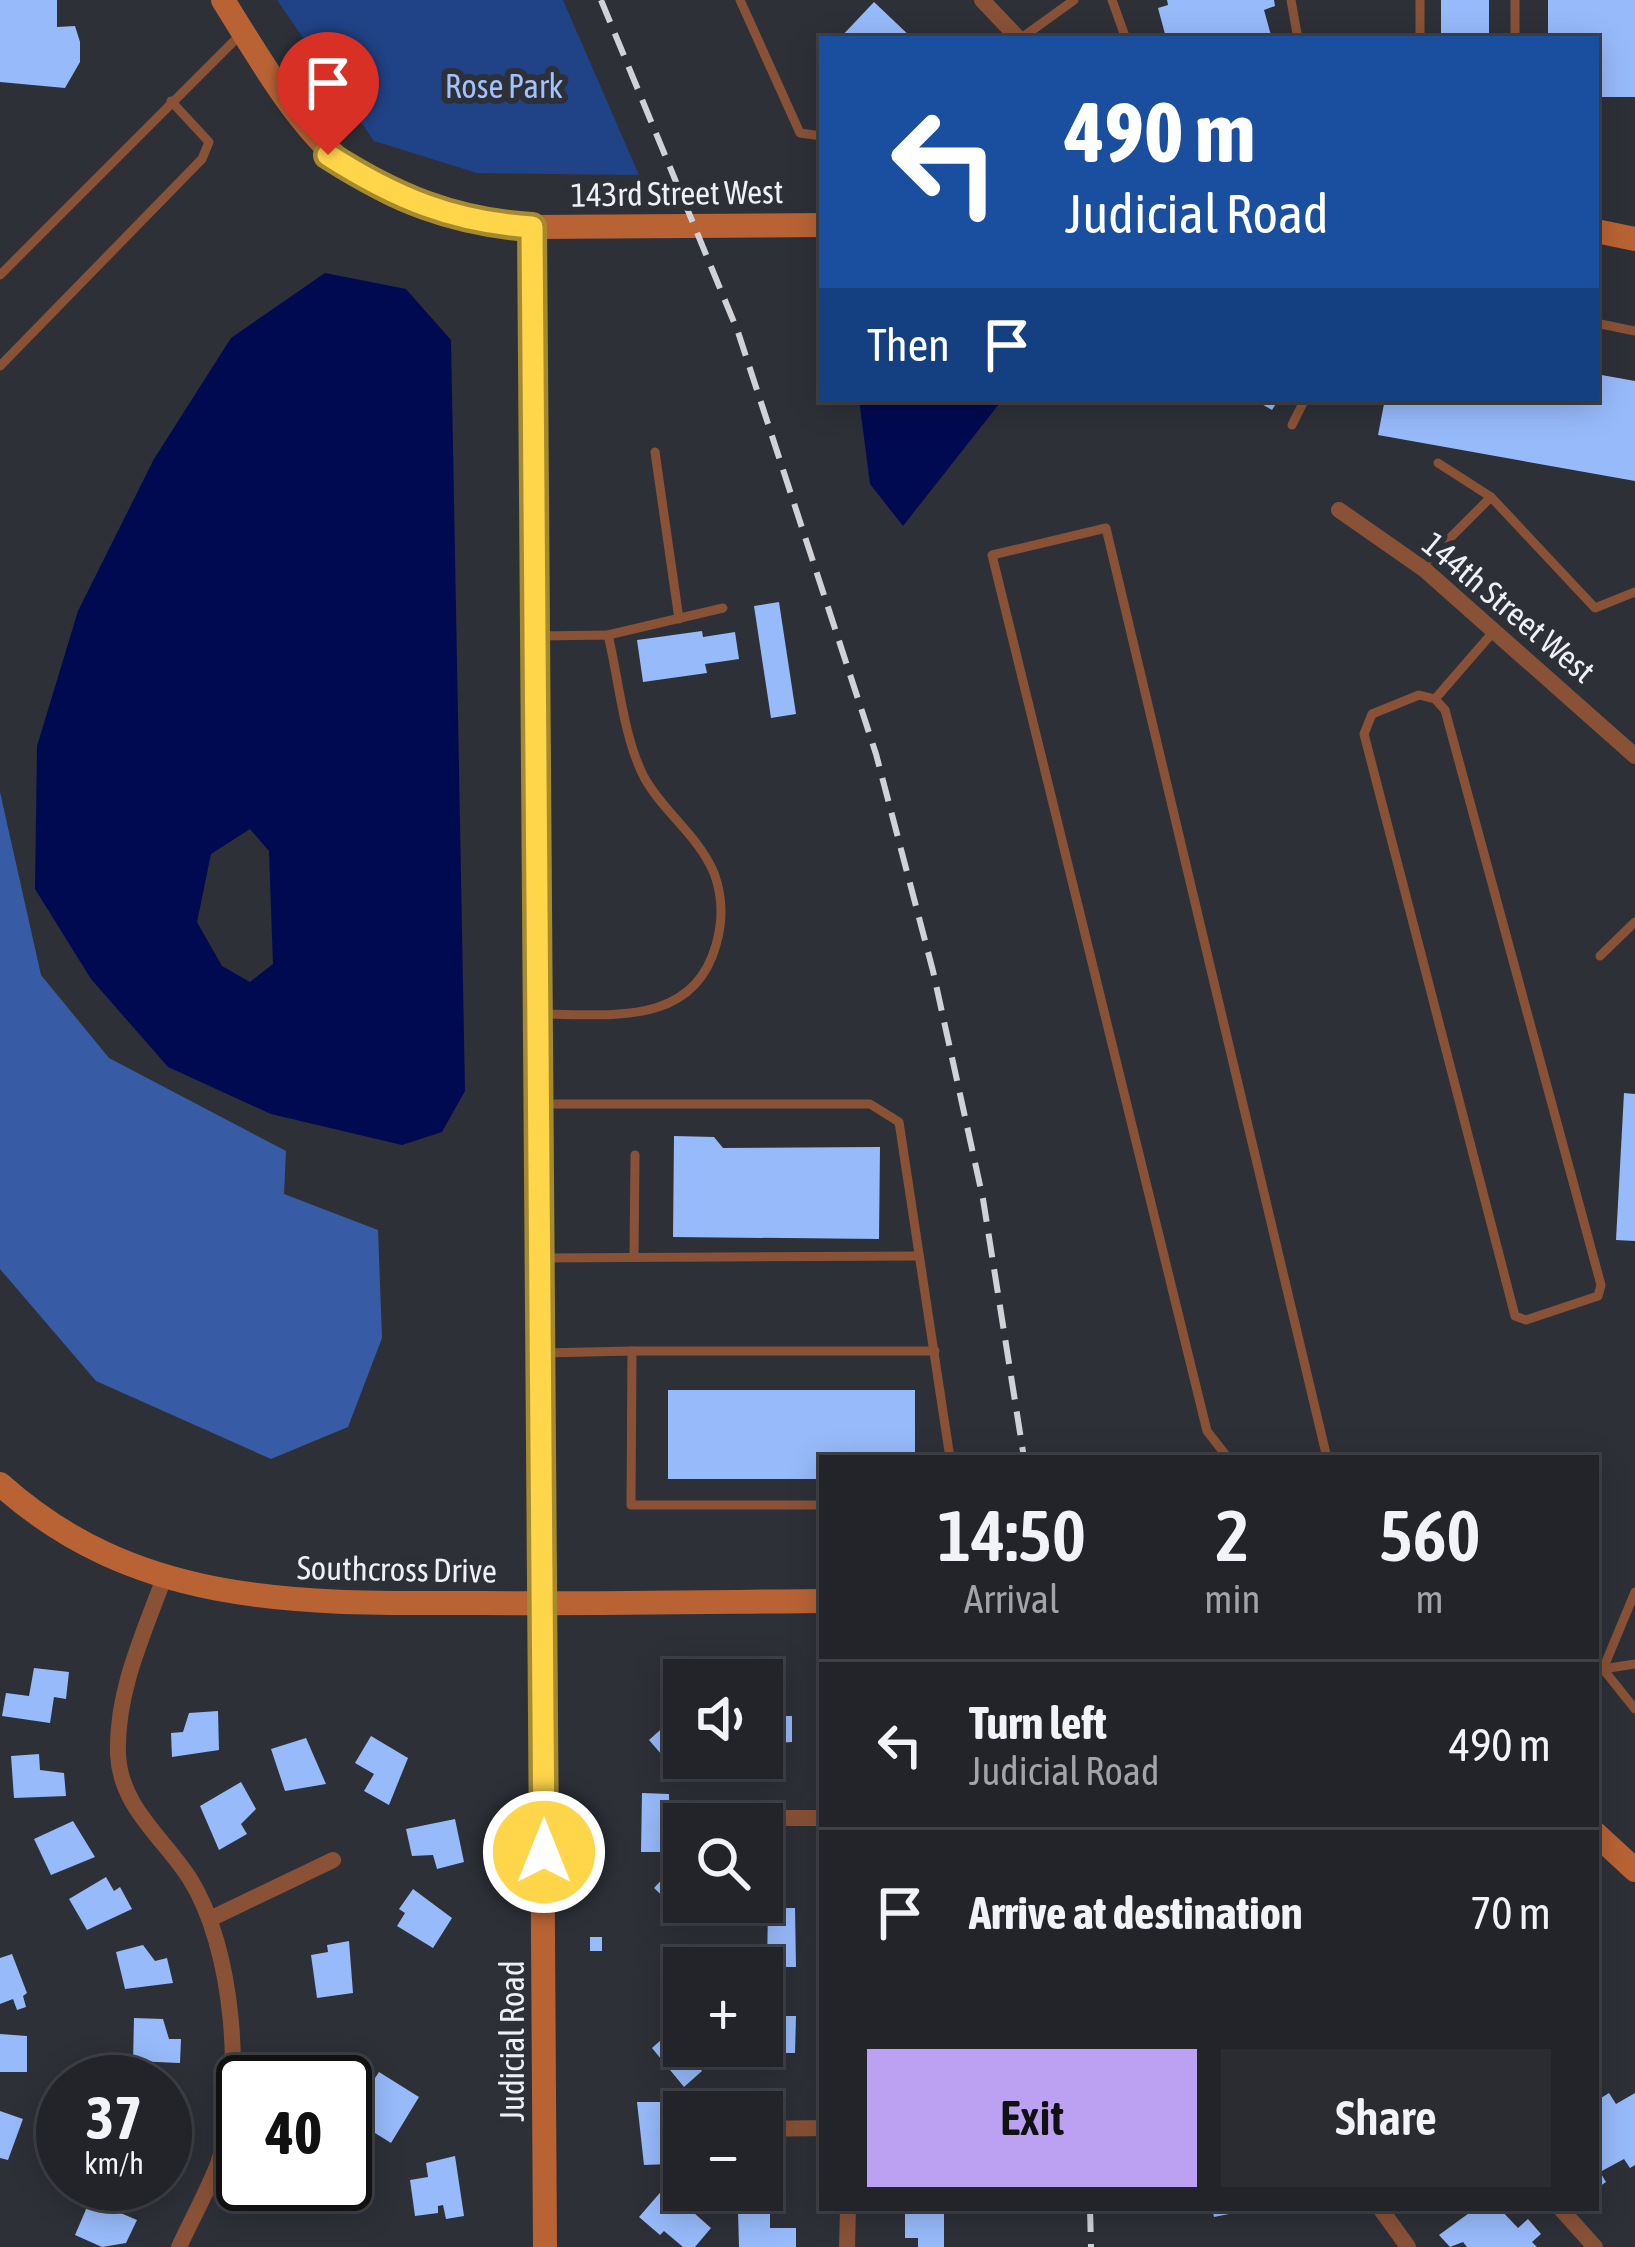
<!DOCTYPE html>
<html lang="en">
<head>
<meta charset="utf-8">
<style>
	:root { --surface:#222429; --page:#2a2c31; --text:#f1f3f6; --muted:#a2a4a8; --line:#3f4146; --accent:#bca0f2 }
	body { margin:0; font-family:"Asap Condensed",sans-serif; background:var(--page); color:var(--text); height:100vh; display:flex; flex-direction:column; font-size:45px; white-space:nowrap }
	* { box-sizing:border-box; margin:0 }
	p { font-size:39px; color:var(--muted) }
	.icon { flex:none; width:66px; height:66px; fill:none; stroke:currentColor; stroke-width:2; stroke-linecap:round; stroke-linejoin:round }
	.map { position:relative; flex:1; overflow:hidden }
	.sheet { position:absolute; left:819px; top:1455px; width:780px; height:756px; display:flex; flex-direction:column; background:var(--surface); border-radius:0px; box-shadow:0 6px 30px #0003,0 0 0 3px var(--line) }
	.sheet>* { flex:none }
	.guide { position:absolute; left:819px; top:36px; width:780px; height:366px; border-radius:0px; box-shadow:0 6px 30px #0003,0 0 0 3px var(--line); background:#1a4fa0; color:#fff; overflow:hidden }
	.buttons { position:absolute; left:663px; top:1659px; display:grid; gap:24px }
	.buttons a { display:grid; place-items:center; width:120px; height:120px; border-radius:0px; background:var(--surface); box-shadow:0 6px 30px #0003,0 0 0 3px var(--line); font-size:60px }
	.speed { position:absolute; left:36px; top:2055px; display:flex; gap:24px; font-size:60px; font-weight:700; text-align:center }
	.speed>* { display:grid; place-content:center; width:156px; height:156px; border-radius:50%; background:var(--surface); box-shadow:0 6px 30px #0003,0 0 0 3px var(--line); line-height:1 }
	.speed small { font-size:30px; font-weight:400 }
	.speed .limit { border:6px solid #111; border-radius:18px; background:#fff; color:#111 }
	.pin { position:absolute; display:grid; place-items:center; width:102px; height:102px; color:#fff; margin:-123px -51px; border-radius:50% 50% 50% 0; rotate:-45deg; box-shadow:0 0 12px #0007 }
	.pin .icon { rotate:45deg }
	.me { position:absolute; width:132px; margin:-66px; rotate:0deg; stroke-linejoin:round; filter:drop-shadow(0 0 9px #0008) }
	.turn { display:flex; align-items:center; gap:42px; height:252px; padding:0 48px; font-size:54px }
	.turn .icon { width:156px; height:156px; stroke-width:2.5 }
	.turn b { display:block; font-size:84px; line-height:102px }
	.then { display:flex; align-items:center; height:114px; padding:0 48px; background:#0003; gap:24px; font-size:45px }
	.eta { display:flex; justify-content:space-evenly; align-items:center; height:204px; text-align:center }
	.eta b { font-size:72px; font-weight:600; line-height:84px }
	.action { display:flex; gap:24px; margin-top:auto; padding:24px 48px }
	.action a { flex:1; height:138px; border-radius:0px; background:var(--accent); color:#111; font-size:48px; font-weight:600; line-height:138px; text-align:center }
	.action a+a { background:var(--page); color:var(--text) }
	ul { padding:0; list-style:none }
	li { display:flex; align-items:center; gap:36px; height:168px; padding:0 48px; border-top:3px solid var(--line) }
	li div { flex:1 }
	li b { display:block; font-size:45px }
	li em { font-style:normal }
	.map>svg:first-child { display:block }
	.green { fill:#204286 }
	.forest { fill:#375ca5 }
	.water { fill:#000a50; fill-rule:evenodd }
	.building { fill:#97bafa }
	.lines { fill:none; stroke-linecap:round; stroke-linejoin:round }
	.lane { stroke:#895237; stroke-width:9 }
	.street { stroke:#895237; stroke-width:16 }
	.secondary { stroke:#b96335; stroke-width:24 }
	.rail { stroke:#d0d2d7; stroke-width:6; stroke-dasharray:24 12; stroke-linecap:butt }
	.route-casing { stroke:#a68a30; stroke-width:30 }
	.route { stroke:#ffd54a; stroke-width:21 }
	.labels { text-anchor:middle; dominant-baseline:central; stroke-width:12; stroke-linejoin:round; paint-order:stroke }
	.park-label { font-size:33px; fill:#a1c2fe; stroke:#2d3037 }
	.street-label { font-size:33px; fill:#eef0f5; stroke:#2d3037 }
</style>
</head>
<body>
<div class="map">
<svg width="1635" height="2247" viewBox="0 0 1635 2247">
	<rect width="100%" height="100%" fill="#2d3037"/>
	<path class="green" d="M277,0H563L639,175L477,173L374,141Z"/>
	<path class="forest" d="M0,792L41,975L109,1058L286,1151L284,1194L378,1230L382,1338L348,1427L271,1459L96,1381L0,1269Z"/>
	<g class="water">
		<path d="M325,273L406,289L451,340L465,1091L442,1132L402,1145L271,1114L168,1067L91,979L35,889L37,746L78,611L154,459L231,338ZM250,829L269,851L273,964L250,982L222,966L197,922L211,854Z"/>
		<path d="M859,399H1003L903,526L870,484Z"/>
	</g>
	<g class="building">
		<path d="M0,0H57V27L75,26L80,42V62L65,88L0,82Z"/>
		<path d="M1167,0H1274L1275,6L1264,10L1272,39H1173L1171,33L1165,34L1158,8L1168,5Z"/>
		<rect x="1441" y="0" width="48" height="39"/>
		<path d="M1548,0H1635V97H1596V39H1548Z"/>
		<path d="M874,2L913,39H839Z"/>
		<path d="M1596,374L1635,381V481L1378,435L1385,399H1596Z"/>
		<path d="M1253,399H1279L1272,410Z"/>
		<path d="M779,602L796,714L771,718L754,606Z"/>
		<path d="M702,631L703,637L735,632L739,659L705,664L707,673L643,682L637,640Z"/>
		<path d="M1624,1093L1635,1094V1241L1616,1240Z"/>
		<path d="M674,1136L714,1137L723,1148L880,1147L879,1239L673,1237Z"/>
		<path d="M668,1390H915V1458H822V1479H668Z"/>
		<path d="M34,1668L69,1672L66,1699L54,1697L50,1723L2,1716L6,1693L29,1696Z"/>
		<path d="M218,1711L219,1750L172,1757L171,1733L183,1732L189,1713Z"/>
		<path d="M678,1714L684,1721V1751L668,1762L649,1740Z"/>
		<path d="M762,1716H792V1742L762,1744Z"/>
		<path d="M371,1736L408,1758L389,1805L364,1791L374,1774L355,1763Z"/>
		<path d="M306,1738L326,1784L285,1791L271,1749Z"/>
		<path d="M39,1754L40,1770L64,1773L66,1796L14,1798L11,1756Z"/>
		<path d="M241,1782L256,1809L241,1824L247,1834L219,1850L200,1806Z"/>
		<path d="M642,1793L669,1794L670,1852H641Z"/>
		<path d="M455,1819L464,1862L437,1869L433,1855L412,1856L406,1829Z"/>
		<path d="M73,1821L95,1857L51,1875L34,1839Z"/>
		<path d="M671,1870L684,1882V1902H714L693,1925L654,1888Z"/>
		<path d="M106,1877L114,1891L120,1887L132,1909L87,1930L69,1899Z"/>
		<path d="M413,1889L452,1918L433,1948L397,1926L405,1913L399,1909Z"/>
		<path d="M768,1908H795L796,1967H767Z"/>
		<rect x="590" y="1937" width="12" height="14"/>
		<path d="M349,1941L353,1993L317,1998L311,1955L328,1952L327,1945Z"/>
		<path d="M143,1945L155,1961L167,1958L173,1983L125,1989L116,1952Z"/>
		<path d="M12,1954L27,1993L23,1996L26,2007L17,2010L13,1999L0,2004V1958Z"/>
		<path d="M762,2016H796L795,2053H767Z"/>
		<path d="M134,2018L163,2019L169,2039H181L180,2063L133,2061Z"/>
		<path d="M681,2022L684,2046H698L688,2055L702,2071L684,2087L652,2048Z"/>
		<path d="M0,2034L27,2036V2072H0Z"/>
		<path d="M285,2068L331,2069V2082H285Z"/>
		<path d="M379,2072L419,2097L391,2143L367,2128L373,2107L361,2099Z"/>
		<path d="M1609,2093L1616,2104L1635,2093V2165L1630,2168L1624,2159L1600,2172L1606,2182L1596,2189V2101Z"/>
		<path d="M165,2101L178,2104L174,2128L165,2127Z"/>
		<path d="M637,2102H665L670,2164L644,2165Z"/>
		<path d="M0,2111L23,2119L8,2160L0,2158Z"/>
		<path d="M455,2156L464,2216L446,2219L443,2205L438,2206V2213L415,2216L410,2180L428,2177L426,2163Z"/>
		<path d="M671,2180L691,2198L685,2205L711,2228L695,2247H683L664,2231L660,2235L639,2217Z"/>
		<path d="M107,2184H147L142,2198L106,2189Z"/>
		<path d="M90,2200L137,2220L126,2243L102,2247L75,2235Z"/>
		<path d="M1212,2208H1233L1234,2213L1214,2217Z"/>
		<path d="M1476,2208H1499L1518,2228L1528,2219L1541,2234L1532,2242L1537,2247H1467L1463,2242L1450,2247L1439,2235Z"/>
		<path d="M905,2210H944V2247H918V2238H905Z"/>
		<path d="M738,2211H770V2228H796V2247H739Z"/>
	</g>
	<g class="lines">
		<g class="lane">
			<path d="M740,0L800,133L822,136"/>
			<path d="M1112,0L1126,39"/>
			<path d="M1291,0L1298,39"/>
			<path d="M1020,39L1074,0"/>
			<path d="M1420,39V0"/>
			<path d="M1515,39V0"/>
			<path d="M0,275L239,36"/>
			<path d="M1596,323L1635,331"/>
			<path d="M0,366L202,159L209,142L171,101"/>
			<path d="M1292,425L1305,399"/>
			<path d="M655,452L679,619"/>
			<path d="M1438,463L1491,497"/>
			<path d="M1421,567L1491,497L1595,608L1635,592"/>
			<path d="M608,635L723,608"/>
			<path d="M1419,695L1435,699L1445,710L1601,1285L1598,1296L1526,1320L1515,1316L1364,734L1372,714Z"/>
			<path d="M1435,699L1494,631"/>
			<path d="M1600,956L1635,922"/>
			<path d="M539,1014C608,1014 693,1028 716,945C723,921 723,897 714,873C698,835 663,812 644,777C623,736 619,680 608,635L540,636"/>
			<path d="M540,1104H870L899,1122L950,1458"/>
			<path d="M634,1257L635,1155"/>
			<path d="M541,1258L919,1256"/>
			<path d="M632,1351H935"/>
			<path d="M542,1353L632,1351L631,1505H822"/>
			<path d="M1228,1458L1207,1431L992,555L1106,528L1327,1458"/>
			<path d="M1603,1669L1635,1592"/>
			<path d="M1603,1669L1635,1709"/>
			<path d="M1603,1669L1635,1664"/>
		</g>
		<g class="street">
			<path d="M982,0L1019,39"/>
			<path d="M1339,510L1425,570L1635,756"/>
			<path d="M164,1578C143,1635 116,1692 118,1754C120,1807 164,1838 190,1879C233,1947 246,2088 218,2164C207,2192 192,2219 179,2247"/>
			<path d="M752,1818H822"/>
			<path d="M212,1918L333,1860"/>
			<path d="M762,2129L822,2128"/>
			<path d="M220,2159L243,2167"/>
			<path d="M297,2184L333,2195"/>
			<path d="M1380,2208L1408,2247"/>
			<path d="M1560,2208L1595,2247"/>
			<path d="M847,2247L848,2208"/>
		</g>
		<g class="secondary">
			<path d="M223,0C311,143 351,214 532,227L545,2247"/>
			<path d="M532,227L822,225"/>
			<path d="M1596,231L1635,239"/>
			<path d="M0,1484C140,1610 307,1603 483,1603C596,1604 709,1602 822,1601"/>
			<path d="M1596,1834L1635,1870"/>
		</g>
		<g class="rail">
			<path d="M601,0L738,332L876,754L933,971L983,1199L1024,1458"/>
			<path d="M1090,2208L1091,2247"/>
		</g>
	</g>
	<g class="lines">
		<g class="route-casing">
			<path id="route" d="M328,155C395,198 453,222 532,227L544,1852"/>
		</g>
		<use href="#route" class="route"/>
	</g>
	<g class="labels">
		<g class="park-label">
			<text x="504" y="86">Rose Park</text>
		</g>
		<g class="street-label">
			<text transform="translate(677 193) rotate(-1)">143rd Street West</text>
			<text transform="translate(1509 607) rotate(40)">144th Street West</text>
			<text transform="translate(397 1569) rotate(1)">Southcross Drive</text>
			<text transform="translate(512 2041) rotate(-90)">Judicial Road</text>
		</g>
	</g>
</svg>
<div class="buttons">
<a><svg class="icon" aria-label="sound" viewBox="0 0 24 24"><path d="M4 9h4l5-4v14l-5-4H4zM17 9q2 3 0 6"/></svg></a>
<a><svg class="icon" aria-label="search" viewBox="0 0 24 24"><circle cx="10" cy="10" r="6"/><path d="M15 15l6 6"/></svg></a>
<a>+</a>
<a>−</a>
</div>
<div class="speed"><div>37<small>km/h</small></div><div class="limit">40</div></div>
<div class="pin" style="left:328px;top:155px;background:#d93025"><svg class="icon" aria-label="arrive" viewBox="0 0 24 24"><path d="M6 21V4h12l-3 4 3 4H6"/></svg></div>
<svg class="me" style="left:544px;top:1852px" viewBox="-20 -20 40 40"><circle r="17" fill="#ffd54a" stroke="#fff" stroke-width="3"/><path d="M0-11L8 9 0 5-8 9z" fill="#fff"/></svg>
<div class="guide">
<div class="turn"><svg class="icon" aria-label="left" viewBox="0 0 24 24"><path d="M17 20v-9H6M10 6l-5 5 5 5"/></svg><div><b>490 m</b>Judicial Road</div></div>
<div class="then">Then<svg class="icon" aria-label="arrive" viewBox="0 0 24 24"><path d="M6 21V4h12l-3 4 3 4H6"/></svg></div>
</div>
<section class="sheet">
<div class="eta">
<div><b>14:50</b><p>Arrival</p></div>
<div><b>2</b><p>min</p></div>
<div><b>560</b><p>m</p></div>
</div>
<ul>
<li><svg class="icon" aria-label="left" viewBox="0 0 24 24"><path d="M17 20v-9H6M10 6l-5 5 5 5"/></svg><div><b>Turn left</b><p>Judicial Road</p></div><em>490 m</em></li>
<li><svg class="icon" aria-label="arrive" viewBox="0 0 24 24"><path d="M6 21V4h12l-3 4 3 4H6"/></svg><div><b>Arrive at destination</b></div><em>70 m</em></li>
</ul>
<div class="action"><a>Exit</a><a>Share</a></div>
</section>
</div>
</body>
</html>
